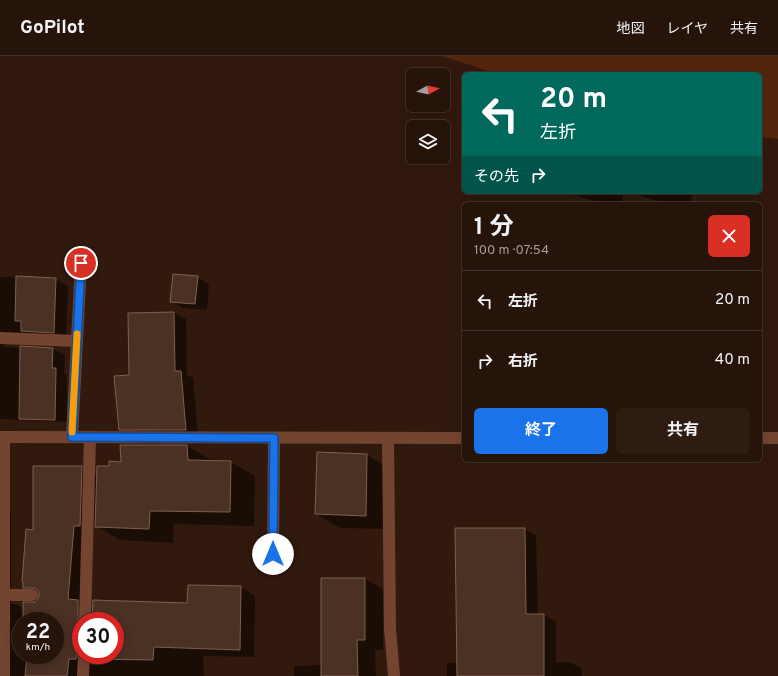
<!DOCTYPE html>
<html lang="ja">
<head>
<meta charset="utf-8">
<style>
	:root { --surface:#26130a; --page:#2e1c13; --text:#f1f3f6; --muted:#a49e9c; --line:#42322b; --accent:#1a73e8 }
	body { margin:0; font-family:Overpass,"Noto Sans JP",sans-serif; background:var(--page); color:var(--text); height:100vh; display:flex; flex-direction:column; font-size:15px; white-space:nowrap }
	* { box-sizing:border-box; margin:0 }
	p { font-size:13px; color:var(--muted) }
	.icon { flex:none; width:22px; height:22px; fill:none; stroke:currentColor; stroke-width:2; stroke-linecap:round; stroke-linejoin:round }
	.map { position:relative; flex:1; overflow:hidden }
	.drawer { position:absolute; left:462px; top:146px; width:300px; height:260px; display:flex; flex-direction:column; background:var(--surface); border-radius:6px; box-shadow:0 2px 10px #0003,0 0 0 1px var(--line) }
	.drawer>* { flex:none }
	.guide { position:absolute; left:462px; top:16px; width:300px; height:122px; border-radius:6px; box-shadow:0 2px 10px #0003,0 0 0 1px var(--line); background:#00695c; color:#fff; overflow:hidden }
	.needle { width:26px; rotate:82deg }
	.buttons { position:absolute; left:406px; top:12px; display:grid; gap:8px }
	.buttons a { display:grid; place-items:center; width:44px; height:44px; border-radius:6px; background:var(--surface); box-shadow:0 2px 10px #0003,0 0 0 1px var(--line); font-size:20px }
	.speed { position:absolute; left:12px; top:556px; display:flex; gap:8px; font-size:20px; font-weight:700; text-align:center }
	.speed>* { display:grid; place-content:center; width:52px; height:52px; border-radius:50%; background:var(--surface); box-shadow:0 2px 10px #0003,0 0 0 1px var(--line); line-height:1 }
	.speed small { font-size:10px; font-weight:400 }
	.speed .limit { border:6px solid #d22; background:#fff; color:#111 }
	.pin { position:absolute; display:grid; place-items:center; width:34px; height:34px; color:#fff; margin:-17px; border:2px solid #fff; border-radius:50%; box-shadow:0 1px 4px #0007 }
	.me { position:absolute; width:44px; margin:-22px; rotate:0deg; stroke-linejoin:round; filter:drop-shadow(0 0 3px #0008) }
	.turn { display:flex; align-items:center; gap:14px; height:84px; padding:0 12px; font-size:18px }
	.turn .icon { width:52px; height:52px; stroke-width:2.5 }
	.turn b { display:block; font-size:28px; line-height:34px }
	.then { display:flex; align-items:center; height:38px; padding:0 12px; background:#0003; gap:8px; font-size:15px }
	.round { display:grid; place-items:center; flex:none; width:42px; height:42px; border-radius:6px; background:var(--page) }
	.headline { display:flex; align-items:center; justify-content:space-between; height:68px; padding:0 12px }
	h1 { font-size:24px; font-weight:700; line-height:30px }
	.primary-button { display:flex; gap:8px; margin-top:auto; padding:8px 12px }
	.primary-button a { flex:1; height:46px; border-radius:6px; background:var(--accent); color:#fff; font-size:16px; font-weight:700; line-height:46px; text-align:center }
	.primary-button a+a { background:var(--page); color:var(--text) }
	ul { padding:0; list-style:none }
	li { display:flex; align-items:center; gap:12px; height:60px; padding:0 12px; border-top:1px solid var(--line) }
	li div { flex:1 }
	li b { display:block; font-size:15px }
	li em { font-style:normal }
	header { display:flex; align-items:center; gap:24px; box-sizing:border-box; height:56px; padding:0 20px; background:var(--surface); border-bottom:1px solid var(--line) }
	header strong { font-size:19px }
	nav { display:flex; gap:22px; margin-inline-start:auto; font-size:14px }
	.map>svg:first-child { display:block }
	.green { fill:#54250d }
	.shadow { fill:#0007; fill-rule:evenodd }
	.building { fill:#4b3024; stroke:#7e5f52 }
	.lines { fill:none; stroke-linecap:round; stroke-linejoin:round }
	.minor { stroke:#734530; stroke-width:12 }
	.route-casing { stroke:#114b97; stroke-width:10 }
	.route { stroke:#1a73e8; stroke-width:7 }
	.slow { stroke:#f59e0b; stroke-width:7 }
</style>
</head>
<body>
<header>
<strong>GoPilot</strong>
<nav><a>地図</a><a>レイヤ</a><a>共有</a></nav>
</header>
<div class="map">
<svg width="778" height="620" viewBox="0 0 778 620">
	<rect width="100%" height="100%" fill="#32190d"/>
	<path class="green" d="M442,0H778V83L760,81V18H497Z"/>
	<g class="shadow">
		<path d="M562,136H624L621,148H605Z"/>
		<path d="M627,136H693L690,148H667Z"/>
		<path d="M0,221L56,223L68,230L66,283L6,284L4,289L5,291L53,293L65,299L64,318L67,319V366L0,363Z"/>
		<path d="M197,221L209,228L207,254L183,252L171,245Z"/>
		<path d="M174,257L186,263L187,319L193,322L198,380H145L135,374L154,370L130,320Z"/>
		<path d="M187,390L211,404V405L231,406L255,420L254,470L174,468L173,487L120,484L94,469V478H88L83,547L94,554L188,548L241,531L255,540L254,601L203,600L204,620H0L2,414L11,457V548H16L31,556L39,544L81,411L97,421L110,412L123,407ZM21,565H55V599H21ZM81,565H115V599H81ZM73,595L92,606V609L72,597Z"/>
		<path d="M367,399L391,413L389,473L340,472L316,458Z"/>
		<path d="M524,473L536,479L538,559H544L556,566V607L570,606L582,613V620H447V607H458Z"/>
		<path d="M365,523L383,533V594H375L376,620H294V610L322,609Z"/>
	</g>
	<g class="building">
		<path d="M173,218L198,220L195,248L170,246Z"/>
		<path d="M16,220L56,222L54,277L21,275V265H15Z"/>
		<path d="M174,256L175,315H181L186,374H119L114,320L129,319L128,257Z"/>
		<path d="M20,290L53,292L52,312H56L55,364L19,363Z"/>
		<path d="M120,389H187L188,404L231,405L230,456L150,455L149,473L95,471L97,410H109V405L121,406Z"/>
		<path d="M317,396L367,398L366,460L315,458Z"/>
		<path d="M33,410H82L80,470H74L68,543L78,544V568L81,571V592L78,595L76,603H69L67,620H25L27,599H55V565H23V546H35L38,543L39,539V536L35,532H23V526H22L26,473L33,474Z"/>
		<path d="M455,472H525L526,558H544V620H457Z"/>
		<path d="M321,522H365V584H357L358,620H321Z"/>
		<path d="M188,529L241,530L240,594L154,591L153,604L91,603V599H115V565H92L93,544L187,547Z"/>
	</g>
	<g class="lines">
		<g class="minor">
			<path d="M0,282L77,285"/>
			<path d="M0,381L464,382"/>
			<path d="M72,381L81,207"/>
			<path d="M388,382L390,573L394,620"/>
			<path d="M760,382H778"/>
			<path d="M273,505L274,382"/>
			<path d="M5,539H32"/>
			<path d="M85,565L90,381"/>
			<path d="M4,620V381"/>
			<path d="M83,620L84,599"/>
		</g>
	</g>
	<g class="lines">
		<g class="route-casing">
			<path id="route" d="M81,207L72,381L274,382L273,498"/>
		</g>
		<use href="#route" class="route"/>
		<path class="slow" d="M72,376L77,278"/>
	</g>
</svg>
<div class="buttons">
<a><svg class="needle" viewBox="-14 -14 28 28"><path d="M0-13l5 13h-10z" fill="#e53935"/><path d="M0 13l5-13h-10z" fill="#a49e9c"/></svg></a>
<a><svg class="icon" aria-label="layers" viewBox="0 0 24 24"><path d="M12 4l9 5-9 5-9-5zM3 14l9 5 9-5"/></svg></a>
</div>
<div class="speed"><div>22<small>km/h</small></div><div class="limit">30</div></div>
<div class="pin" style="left:81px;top:207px;background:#d93025"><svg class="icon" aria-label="arrive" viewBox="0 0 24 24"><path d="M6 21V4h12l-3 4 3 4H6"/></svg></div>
<svg class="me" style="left:273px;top:498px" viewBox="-20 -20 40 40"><circle r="19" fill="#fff"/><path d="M0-13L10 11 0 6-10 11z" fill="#1a73e8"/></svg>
<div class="guide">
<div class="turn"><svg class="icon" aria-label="left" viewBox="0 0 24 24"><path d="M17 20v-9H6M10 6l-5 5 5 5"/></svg><div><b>20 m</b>左折</div></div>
<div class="then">その先<svg class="icon" aria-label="right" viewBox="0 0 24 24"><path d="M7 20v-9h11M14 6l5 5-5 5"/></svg></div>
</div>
<section class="drawer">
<div class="headline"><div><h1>1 分</h1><p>100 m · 07:54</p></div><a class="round" style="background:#d93025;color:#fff"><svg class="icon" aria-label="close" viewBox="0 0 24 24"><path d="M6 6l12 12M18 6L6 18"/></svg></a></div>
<ul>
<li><svg class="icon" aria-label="left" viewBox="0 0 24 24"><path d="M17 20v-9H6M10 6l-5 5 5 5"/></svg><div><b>左折</b></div><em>20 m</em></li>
<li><svg class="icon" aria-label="right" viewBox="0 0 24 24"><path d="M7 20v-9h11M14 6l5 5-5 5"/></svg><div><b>右折</b></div><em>40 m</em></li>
</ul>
<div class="primary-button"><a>終了</a><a>共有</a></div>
</section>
</div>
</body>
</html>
